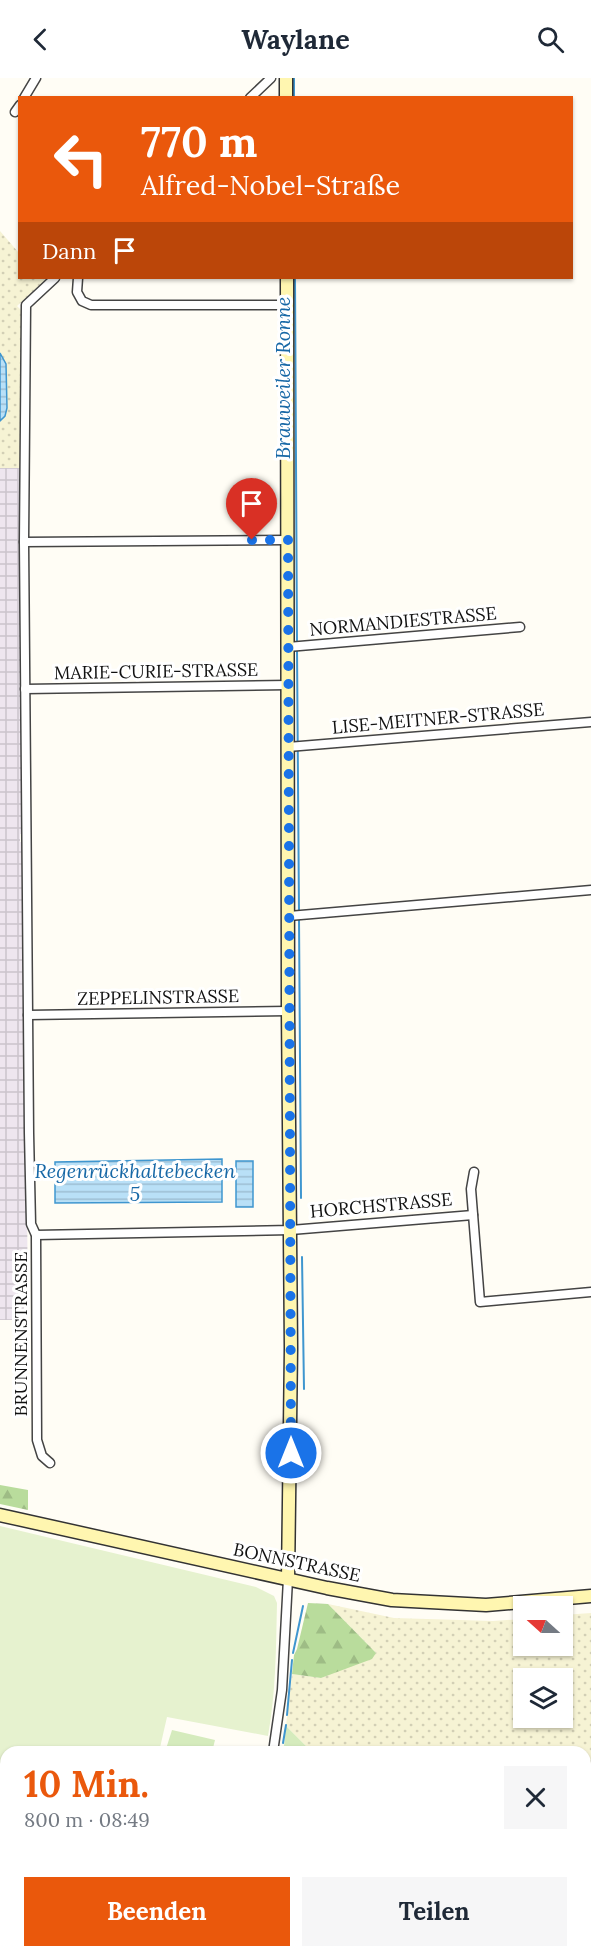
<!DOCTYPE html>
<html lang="de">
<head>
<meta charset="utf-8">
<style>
	:root { --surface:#fff; --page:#f6f6f7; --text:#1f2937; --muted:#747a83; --accent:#ea580c }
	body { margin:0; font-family:Lora,serif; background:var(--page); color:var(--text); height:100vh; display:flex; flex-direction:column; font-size:22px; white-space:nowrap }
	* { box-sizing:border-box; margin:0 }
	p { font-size:20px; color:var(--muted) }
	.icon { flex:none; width:33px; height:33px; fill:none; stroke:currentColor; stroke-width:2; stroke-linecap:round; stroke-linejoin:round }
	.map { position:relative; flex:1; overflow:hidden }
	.sheet { position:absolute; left:0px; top:1668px; width:591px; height:212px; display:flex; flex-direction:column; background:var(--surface); border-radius:18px 18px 0 0; box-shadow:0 2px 4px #0004 }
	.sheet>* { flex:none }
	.hud { position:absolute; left:18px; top:18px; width:555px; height:183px; border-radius:0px; box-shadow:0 2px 4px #0004; background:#ea580c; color:#fff; overflow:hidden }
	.needle { width:39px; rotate:291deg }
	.buttons { position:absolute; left:513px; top:1518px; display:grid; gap:12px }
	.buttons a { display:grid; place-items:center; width:60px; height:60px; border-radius:0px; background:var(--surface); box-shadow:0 2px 4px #0004; font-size:30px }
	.pin { position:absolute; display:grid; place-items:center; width:51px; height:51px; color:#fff; margin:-62px -26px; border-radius:50% 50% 50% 0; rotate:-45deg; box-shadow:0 0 6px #0007 }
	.pin .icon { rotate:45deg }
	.me { position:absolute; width:66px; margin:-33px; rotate:0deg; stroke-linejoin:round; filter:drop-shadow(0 0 4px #0008) }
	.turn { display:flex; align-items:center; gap:21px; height:126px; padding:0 24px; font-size:27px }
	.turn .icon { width:78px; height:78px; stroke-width:2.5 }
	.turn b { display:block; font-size:42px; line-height:51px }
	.then { display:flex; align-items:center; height:57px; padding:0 24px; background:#0003; gap:12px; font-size:22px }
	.round { display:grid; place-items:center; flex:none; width:63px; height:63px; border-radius:0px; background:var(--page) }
	.headline { display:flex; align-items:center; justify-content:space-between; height:102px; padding:0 24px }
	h1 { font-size:36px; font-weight:700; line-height:45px; color:var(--accent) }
	.action { display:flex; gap:12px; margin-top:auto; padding:12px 24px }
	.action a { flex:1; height:69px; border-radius:0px; background:var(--accent); color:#fff; font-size:24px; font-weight:700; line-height:69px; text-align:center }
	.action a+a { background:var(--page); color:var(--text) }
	header { display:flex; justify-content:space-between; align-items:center; height:78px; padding:0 24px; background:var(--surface); font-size:27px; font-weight:700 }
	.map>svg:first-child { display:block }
	.industrial { fill:url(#industrial-grid) }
	.farmland { fill:url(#farmland-dots); fill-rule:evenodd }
	.grass { fill:#d5ebbd }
	.forest { fill:url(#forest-firs) }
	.pitch { fill:#e6f2cf }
	.water { fill:url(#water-rules); stroke:#3f96cf; stroke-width:1.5 }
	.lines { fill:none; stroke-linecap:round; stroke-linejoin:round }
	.stream { stroke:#3f96cf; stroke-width:2 }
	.street-casing { stroke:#444; stroke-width:11 }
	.secondary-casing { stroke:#333; stroke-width:15 }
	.street { stroke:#fff; stroke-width:8 }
	.secondary { stroke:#fff6b0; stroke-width:12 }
	.route { stroke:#1a73e8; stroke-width:10; stroke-dasharray:0 18 }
	.labels { text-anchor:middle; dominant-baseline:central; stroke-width:6; stroke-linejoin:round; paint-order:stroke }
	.street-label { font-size:18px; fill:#111; stroke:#fff }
	.water-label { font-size:20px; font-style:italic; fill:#1768a6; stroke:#fff }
</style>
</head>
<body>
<header><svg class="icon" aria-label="back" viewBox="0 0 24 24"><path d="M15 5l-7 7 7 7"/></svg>Waylane<svg class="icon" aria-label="search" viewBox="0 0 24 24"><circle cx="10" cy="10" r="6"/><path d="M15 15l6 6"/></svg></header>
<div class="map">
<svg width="591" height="1879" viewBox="0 0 591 1879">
	<defs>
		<pattern id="industrial-grid" width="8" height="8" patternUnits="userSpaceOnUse" patternTransform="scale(1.5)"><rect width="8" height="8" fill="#eee6ef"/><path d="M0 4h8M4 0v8" fill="none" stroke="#cbc4cc"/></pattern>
		<pattern id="farmland-dots" width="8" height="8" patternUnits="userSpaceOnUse" patternTransform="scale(1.5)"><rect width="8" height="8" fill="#f6f3d4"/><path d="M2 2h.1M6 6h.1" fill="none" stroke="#d2cfb5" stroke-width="1.8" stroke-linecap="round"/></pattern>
		<pattern id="forest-firs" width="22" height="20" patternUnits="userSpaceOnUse" patternTransform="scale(1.5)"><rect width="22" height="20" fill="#b9dc9c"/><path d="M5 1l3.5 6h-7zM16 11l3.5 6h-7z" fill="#9ebc85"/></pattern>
		<pattern id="water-rules" width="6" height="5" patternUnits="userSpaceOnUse" patternTransform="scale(1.5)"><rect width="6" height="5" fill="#b9e0f7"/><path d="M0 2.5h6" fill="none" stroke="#9ebfd3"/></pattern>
	</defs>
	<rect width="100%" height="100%" fill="#fffdf5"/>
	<path class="industrial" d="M0,390H24V636L21,637V642H23L24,756H20V764H24L28,1242H0Z"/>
	<g class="farmland">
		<path d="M0,153L19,175L20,200H42L45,202L17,228L23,234L24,390H0Z"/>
		<path d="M328,1526L394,1540L493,1543L523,1541L524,1568H562L563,1537L591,1535V1879H377L382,1874H585V1674H312L286,1648L292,1596L321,1600L376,1575ZM524,1600H562V1640H524Z"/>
	</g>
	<g class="grass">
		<path d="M286,1648L312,1674H293L290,1670L284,1668Z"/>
		<path d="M172,1652L215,1662L212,1674H165Z"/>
		<path d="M299,1874H354L360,1879H302Z"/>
	</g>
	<g class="forest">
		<path d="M0,1407L28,1412V1432L0,1426Z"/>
		<path d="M308,1525L328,1526L376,1575L372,1581L321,1600L292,1596L294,1577L297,1571Z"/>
	</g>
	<path class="pitch" d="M0,1448L256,1509L274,1518L277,1525C276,1570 276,1614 268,1658L167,1639L159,1674H6V1742L0,1741Z"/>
	<g class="water">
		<path d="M0,275L6,286L7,330L5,338L0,343Z"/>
		<path d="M222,1081V1124L55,1125V1084Z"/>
		<rect x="236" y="1083" width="17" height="46"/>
	</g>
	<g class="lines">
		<g class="stream">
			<path d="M294,0V20"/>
			<path d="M295,200L297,565"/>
			<path d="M297,571L299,835"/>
			<path d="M299,841L301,1120"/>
			<path d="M302,1179L304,1311"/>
			<path d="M293,1575L303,1528"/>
			<path d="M287,1637L292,1582"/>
			<path d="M283,1665L286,1647"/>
			<path d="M297,1874L300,1879"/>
		</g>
		<g class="street-casing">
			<g id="street">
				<path d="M24,20L36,0"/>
				<path d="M250,20L271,0"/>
				<path d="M15,34L20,27"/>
				<path d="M78,200L77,214L82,223L91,227H288"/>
				<path d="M24,464L288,462"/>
				<path d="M288,569L520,549"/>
				<path d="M25,611L288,607"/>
				<path d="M288,669L591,644"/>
				<path d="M289,838L591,812"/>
				<path d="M28,937L288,933"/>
				<path d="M474,1094L471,1111L480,1224L591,1214"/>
				<path d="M36,1157L291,1152L473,1137"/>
				<path d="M50,1385L42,1378L37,1362L36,1157L31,1146L29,1055L24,464L26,227L55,200"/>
				<path d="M273,1674L282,1612L288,1501"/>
				<path d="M202,1879L206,1874"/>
			</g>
		</g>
		<g class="secondary-casing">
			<g id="secondary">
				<path d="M286,20V0"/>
				<path d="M287,200L288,933L291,1270L288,1501"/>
				<path d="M0,1437L327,1510L392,1522L486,1527L591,1518"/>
			</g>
		</g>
		<use href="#street" class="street"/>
		<use href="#secondary" class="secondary"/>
	</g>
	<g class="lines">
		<path class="route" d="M252,462H288L291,1375"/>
	</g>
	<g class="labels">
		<g class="street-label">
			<text transform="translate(403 543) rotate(-5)">NORMANDIESTRASSE</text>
			<text transform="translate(156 593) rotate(-1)">MARIE-CURIE-STRASSE</text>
			<text transform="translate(438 640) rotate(-5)">LISE-MEITNER-STRASSE</text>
			<text transform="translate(158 919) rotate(-1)">ZEPPELINSTRASSE</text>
			<text transform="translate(381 1127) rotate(-5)">HORCHSTRASSE</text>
			<text transform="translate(20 1256) rotate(-90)">BRUNNENSTRASSE</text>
			<text transform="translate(297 1484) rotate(12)">BONNSTRASSE</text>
		</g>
		<g class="water-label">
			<text transform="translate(282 300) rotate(-90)">Brauweiler Ronne</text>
			<text x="135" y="1092">Regenrückhaltebecken<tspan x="135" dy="23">5</tspan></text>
		</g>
	</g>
</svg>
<div class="buttons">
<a><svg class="needle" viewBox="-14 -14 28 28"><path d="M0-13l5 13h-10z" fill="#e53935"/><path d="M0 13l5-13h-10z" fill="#747a83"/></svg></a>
<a><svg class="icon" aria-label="layers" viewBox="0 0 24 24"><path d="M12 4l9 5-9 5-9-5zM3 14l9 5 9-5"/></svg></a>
</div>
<div class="pin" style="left:252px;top:462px;background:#d93025"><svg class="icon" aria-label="arrive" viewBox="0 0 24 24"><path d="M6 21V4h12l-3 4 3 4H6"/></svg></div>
<svg class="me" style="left:291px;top:1375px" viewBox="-20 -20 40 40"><circle r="17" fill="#1a73e8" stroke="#fff" stroke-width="3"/><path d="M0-11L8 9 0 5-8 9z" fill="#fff"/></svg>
<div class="hud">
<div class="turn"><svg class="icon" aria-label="left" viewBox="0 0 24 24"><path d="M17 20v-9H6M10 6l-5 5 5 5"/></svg><div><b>770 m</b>Alfred-Nobel-Straße</div></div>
<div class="then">Dann<svg class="icon" aria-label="arrive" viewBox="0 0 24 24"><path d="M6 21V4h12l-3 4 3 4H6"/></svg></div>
</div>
<section class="sheet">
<div class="headline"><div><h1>10 Min.</h1><p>800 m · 08:49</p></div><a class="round"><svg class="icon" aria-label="close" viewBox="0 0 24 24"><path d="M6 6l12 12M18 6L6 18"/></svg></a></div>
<div class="action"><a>Beenden</a><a>Teilen</a></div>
</section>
</div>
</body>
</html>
